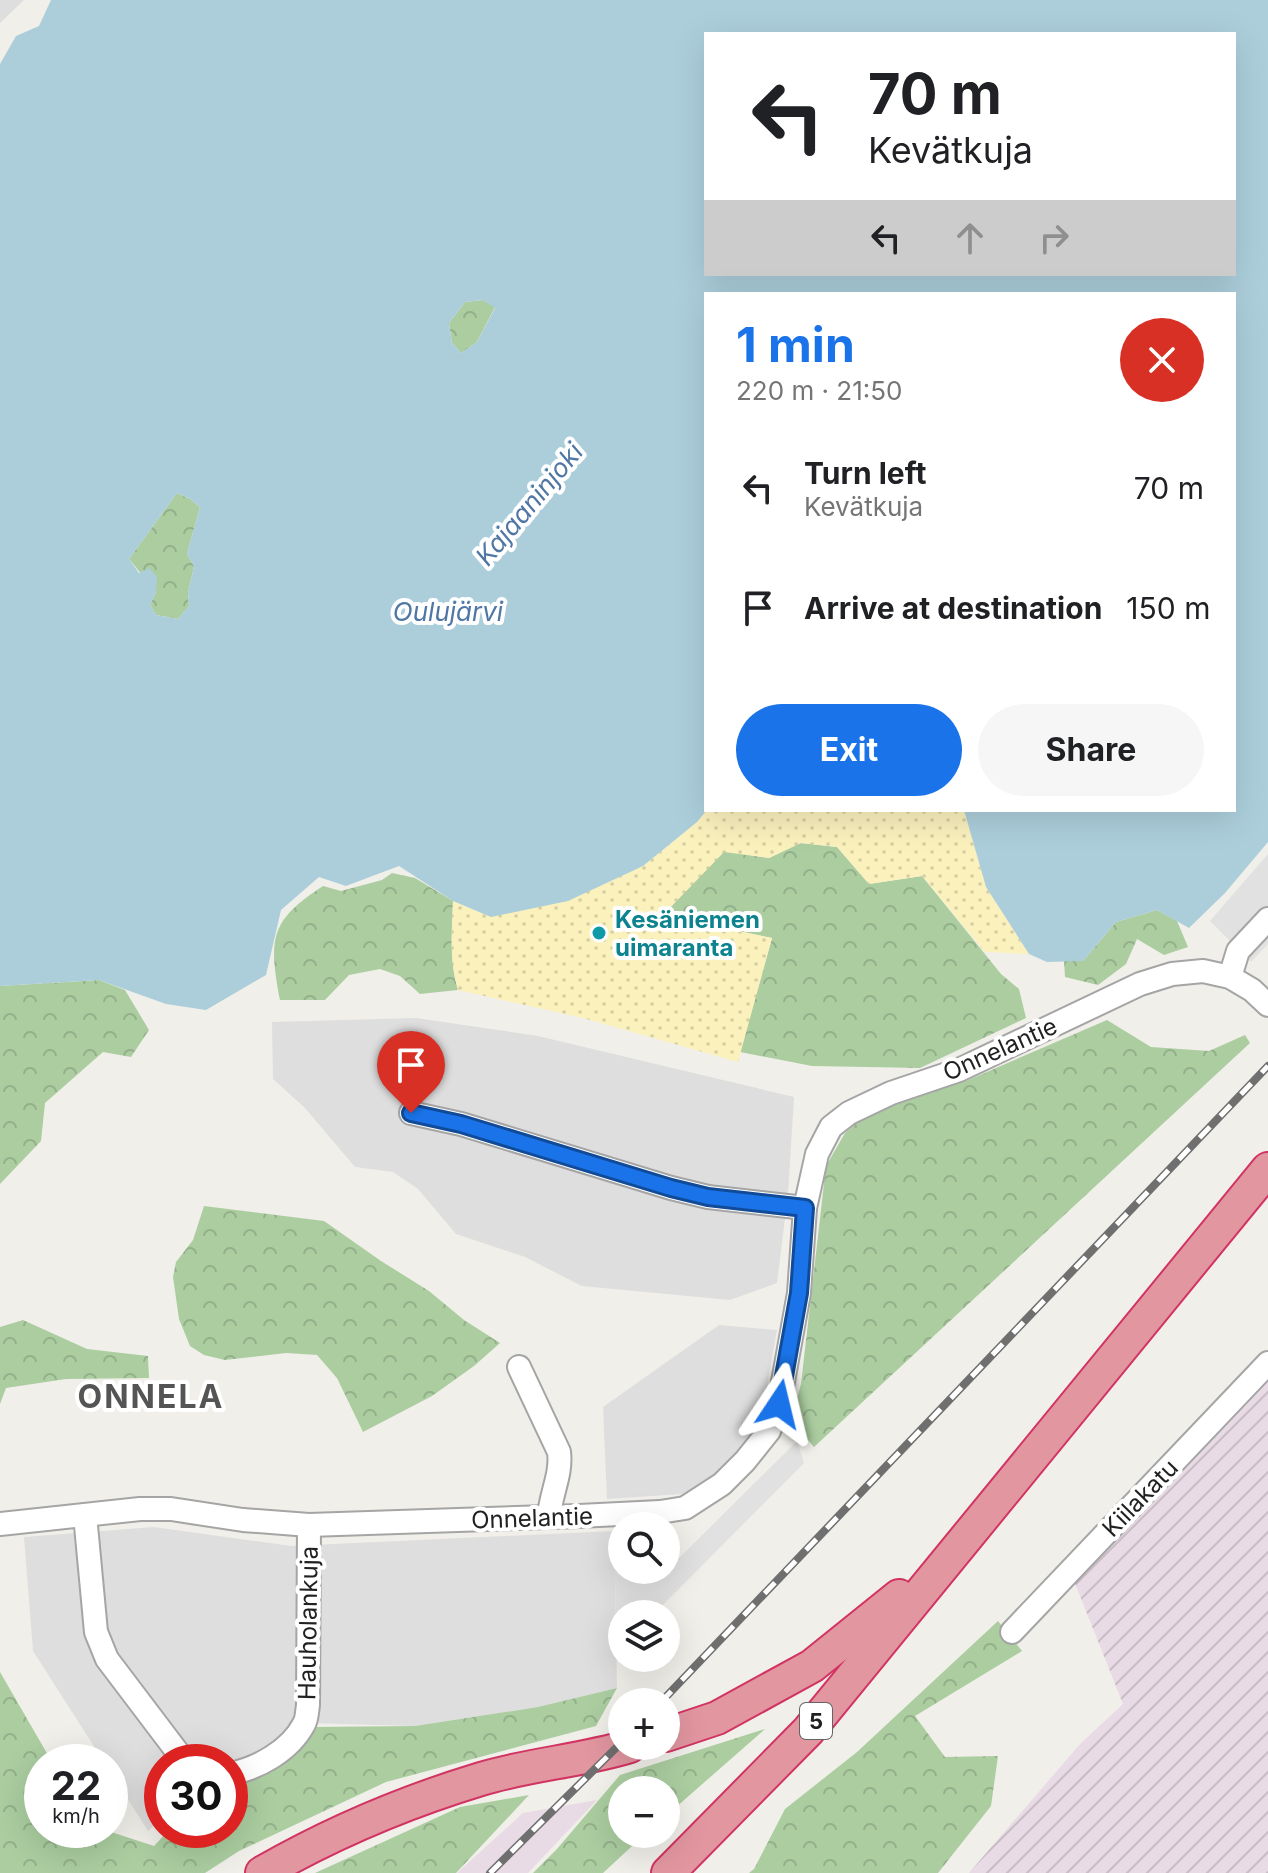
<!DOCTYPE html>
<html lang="en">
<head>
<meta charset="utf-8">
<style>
	:root { --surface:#fff; --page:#f6f6f6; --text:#202124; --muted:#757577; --accent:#1a73e8 }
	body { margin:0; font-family:Inter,sans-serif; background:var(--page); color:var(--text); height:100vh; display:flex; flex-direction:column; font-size:30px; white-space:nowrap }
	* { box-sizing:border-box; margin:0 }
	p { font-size:26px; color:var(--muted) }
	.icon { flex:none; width:44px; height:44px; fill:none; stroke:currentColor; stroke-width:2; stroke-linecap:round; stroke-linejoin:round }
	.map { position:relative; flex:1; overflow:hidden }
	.panel { position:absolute; left:704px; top:292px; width:532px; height:520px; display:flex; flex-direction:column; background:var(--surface); border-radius:0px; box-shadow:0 8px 32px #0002 }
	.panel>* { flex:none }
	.top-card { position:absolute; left:704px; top:32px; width:532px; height:244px; border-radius:0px; box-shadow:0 8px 32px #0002; background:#fff; color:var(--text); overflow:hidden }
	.controls { position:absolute; left:608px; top:1512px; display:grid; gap:16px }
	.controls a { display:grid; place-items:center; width:72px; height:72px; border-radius:50%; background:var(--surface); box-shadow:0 8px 32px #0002; font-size:40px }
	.speed { position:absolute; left:24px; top:1744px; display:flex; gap:16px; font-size:40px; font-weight:700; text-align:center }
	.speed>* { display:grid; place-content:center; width:104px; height:104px; border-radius:50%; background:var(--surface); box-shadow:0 8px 32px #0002; line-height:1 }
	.speed small { font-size:20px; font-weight:400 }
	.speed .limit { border:12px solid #d22; background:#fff; color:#111 }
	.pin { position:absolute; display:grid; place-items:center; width:68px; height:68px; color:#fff; margin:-82px -34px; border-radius:50% 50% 50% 0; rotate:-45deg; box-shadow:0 0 8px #0007 }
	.pin .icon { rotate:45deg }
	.me { position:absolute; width:88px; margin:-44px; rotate:10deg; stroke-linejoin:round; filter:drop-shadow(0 0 6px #0008) }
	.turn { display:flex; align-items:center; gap:28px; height:168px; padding:0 32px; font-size:36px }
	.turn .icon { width:104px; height:104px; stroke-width:2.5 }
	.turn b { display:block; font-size:56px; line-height:68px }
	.lanes { display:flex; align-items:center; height:76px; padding:0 32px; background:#0003; justify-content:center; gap:40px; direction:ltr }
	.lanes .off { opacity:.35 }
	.round { display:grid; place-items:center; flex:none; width:84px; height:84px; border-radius:42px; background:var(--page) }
	.summary { display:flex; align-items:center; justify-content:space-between; height:136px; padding:0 32px }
	h1 { font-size:48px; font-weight:700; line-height:60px; color:var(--accent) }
	.cta { display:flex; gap:16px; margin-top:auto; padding:16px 32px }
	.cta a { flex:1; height:92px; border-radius:48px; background:var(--accent); color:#fff; font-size:32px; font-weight:700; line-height:92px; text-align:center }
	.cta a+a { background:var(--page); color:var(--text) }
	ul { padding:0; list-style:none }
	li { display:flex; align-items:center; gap:24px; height:120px; padding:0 32px }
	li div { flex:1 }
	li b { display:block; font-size:30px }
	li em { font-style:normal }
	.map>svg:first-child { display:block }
	.residential { fill:#dfdede }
	.industrial { fill:url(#industrial-furrows) }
	.railway { fill:#e9dbe6 }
	.forest { fill:url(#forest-crowns) }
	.sand { fill:url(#sand-dots) }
	.parking { fill:#e1e1e1 }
	.water { fill:#accedb; fill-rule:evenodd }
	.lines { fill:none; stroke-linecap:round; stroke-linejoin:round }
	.minor-casing { stroke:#a5a5a5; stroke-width:26 }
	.highway-casing { stroke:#d13462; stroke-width:36 }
	.minor { stroke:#fff; stroke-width:22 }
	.highway { stroke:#e296a0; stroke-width:32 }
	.rail-casing { stroke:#6f6f6f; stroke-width:8 }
	.rail { stroke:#fff; stroke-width:5; stroke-dasharray:15; stroke-linecap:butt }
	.route-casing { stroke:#114b97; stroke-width:20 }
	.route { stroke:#1a73e8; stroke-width:14 }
	.culture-dot { fill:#0f9aa8; stroke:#fff; stroke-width:3 }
	.labels { text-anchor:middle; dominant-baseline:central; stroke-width:8; stroke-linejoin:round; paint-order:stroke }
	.shield { fill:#fff; stroke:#646464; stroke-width:2 }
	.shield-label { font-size:22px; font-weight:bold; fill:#212121 }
	.culture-label { font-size:24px; font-weight:bold; fill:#0d838f; stroke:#fff; text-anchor:start }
	.street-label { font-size:24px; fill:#212121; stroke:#fff }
	.water-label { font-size:26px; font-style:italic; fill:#4f76a4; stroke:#fff }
	.district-label { font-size:32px; font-weight:bold; letter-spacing:2px; fill:#545454; stroke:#fff }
</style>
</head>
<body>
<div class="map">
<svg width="1268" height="1873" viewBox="0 0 1268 1873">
	<defs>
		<pattern id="industrial-furrows" width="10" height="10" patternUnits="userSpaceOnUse" patternTransform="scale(2)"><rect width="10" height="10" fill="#e9dbe6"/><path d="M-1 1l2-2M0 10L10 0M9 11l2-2" fill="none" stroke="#c8bcc5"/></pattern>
		<pattern id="forest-crowns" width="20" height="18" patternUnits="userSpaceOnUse" patternTransform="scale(2)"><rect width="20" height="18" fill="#abcda0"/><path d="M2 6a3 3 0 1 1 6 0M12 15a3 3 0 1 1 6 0" fill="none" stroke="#93b08a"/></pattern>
		<pattern id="sand-dots" width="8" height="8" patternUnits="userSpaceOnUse" patternTransform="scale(2)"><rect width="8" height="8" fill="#fbf1bd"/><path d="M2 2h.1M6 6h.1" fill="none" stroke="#d7cea2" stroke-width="1.8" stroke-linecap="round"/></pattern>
	</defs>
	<rect width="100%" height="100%" fill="#f1efe9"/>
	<g class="residential">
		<path d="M0,0H24L0,23Z"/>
		<path d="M416,1018L538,1036L794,1097L788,1194L777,1283L730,1300L582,1286L525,1257L456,1234L418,1189L393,1172L355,1167L305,1108L273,1079L272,1022Z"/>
		<path d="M719,1325L777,1330L760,1425L747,1443L714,1474L682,1494L607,1499L603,1407Z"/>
		<path d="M154,1527L291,1546L614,1531L617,1688L539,1707L415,1726L305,1723L230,1774V1762H162V1818L148,1831L110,1771V1762H104L33,1651L24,1537Z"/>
	</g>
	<path class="industrial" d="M1268,1379V1873H969L1080,1744L1123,1704L1074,1581Z"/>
	<path class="railway" d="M597,1800L528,1873H457L523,1813Z"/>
	<g class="forest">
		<path d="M483,300L495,307L477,342L461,353L452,343L449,323L465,302Z"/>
		<path d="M177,493L190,499L200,507L187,554L194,566L188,593L189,606L178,619L156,615L150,605L156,592L129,559Z"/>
		<path d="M800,843L837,847L869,884L922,876L1001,974L1019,989L1026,1018L920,1068L812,1066L740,1052L772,938L662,916L724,851L769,858Z"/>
		<path d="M392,873L415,878L453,901C452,932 449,960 458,990L420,994L400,976L380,969L349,975L325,1000H280C269,939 269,921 323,886L341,891L382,880Z"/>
		<path d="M1157,910L1177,921L1188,947L1164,955L1137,939L1126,964L1098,985L1065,977L1064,961H1083L1116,922Z"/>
		<path d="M99,980L125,990L149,1030L131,1057L103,1052L45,1103L41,1141L0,1184V986Z"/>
		<path d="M1107,1020L1151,1047L1209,1051L1245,1035L1250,1043L814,1447L791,1420L801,1384L826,1166L845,1133L866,1115L914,1093L966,1081Z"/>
		<path d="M204,1206L324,1221L381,1261L429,1291L464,1320L500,1343L474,1366L432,1396L363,1432L337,1378L317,1355L286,1353L225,1360L204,1355L190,1346L179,1319L173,1277L176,1262L193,1240Z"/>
		<path d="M23,1320L87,1349L148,1356L149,1378L66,1379L6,1388L0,1404V1327Z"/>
		<path d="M998,1621L1022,1651L915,1716L945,1757L998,1756L991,1806L938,1873H749L754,1869L785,1809L857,1752Z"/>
		<path d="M0,1672L52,1762H42V1830H105L154,1846L169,1830H230V1782L312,1727L415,1726L538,1707L617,1688L596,1726L386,1782L239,1851L205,1873H0Z"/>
		<path d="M765,1729L666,1816V1790H622V1834H645L603,1873H533L557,1849L620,1775Z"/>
		<path d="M529,1795L456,1873H315L460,1807Z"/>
	</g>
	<path class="sand" d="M707,810H964L986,887L1029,954L985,952L922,876L869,884L837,847L801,843L769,858L724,852L663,915L772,938L738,1062L583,1018L458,990C449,960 452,932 453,901L491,917L643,866L697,822Z"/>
	<g class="parking">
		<path d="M1268,854V944L1251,962L1210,921Z"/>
		<path d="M797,1441L804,1463L654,1614H622V1627L616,1626L614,1531L622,1530V1570H666V1557L676,1561Z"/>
	</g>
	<path class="water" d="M51,0H1268V842L1225,893L1189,928L1157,910L1116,922L1083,961L1047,962L1029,954L986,887L964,810H1234V294H706L707,810L697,822L643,866L568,901L491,917L453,901L399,866L346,886L319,877L281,910L266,975L206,1010L166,1004L99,980L0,986V64L16,36L39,26ZM706,34H1234V274H706ZM483,300L495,308L477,342L461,353L452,343L449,323L465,302ZM177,493L190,499L200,507L187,554L194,566L188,593L189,606L178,619L156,615L150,605L156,592L157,577L149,568L139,573L129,559Z"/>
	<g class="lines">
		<g class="minor-casing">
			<g id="minor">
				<path d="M1230,977L1238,951L1268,919"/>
				<path d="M411,1113L461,1124L671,1188L708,1197L805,1208"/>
				<path d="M519,1367L559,1452C562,1475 550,1495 549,1517"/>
				<path d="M85,1515L96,1632L107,1659L185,1762"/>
				<path d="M0,1524L140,1509H171L243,1520L309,1525L579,1516L660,1512L685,1508L722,1484L745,1461L769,1431L779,1404L799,1293L805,1208L817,1154L831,1127L849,1113L891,1093L959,1070L1140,984L1172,974L1203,971L1230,977L1252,990L1268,1005"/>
				<path d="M1012,1632L1268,1363"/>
				<path d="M230,1774C258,1768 290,1751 304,1724C307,1719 307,1711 308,1705L309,1525"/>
			</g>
		</g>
		<g class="highway-casing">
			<g id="highway">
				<path d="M666,1735L717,1718L812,1666L899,1596"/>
				<path d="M262,1873C330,1834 405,1802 481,1779C530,1764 582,1761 630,1746"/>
				<path d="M668,1873L808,1731L1268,1169"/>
			</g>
		</g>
		<use href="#minor" class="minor"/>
		<use href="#highway" class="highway"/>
		<g class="rail-casing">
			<g id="rail">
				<path d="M661,1702L1268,1066"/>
				<path d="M490,1873L622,1742"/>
			</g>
		</g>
		<use href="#rail" class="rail"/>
	</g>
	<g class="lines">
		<g class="route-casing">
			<path id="route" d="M411,1113L461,1124L671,1188L708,1197L805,1208L799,1293L779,1404"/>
		</g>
		<use href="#route" class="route"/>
	</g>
	<circle class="culture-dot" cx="599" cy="933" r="8"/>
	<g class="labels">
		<rect class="shield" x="800" y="1703" width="32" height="36" rx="6"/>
		<g class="shield-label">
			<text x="816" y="1721">5</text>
		</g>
		<g class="culture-label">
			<text x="615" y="919">Kesäniemen<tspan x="615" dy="28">uimaranta</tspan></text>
		</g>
		<g class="street-label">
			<text transform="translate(1000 1049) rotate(-24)">Onnelantie</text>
			<text transform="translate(1140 1498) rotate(-46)">Kiilakatu</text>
			<text transform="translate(532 1518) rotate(-2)">Onnelantie</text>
			<text transform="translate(308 1623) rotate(-89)">Hauholankuja</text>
		</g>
		<g class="water-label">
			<text transform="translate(529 504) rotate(-50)">Kajaaninjoki</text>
			<text x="448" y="611">Oulujärvi</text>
		</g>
		<g class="district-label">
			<text x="151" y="1396">ONNELA</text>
		</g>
	</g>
</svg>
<div class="controls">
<a><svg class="icon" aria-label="search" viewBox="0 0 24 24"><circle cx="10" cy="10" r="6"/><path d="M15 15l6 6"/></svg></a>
<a><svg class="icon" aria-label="layers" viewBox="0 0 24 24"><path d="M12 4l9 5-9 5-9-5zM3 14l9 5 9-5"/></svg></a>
<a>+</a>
<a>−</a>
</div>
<div class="speed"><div>22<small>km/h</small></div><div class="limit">30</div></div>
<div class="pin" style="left:411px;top:1113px;background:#d93025"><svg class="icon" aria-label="arrive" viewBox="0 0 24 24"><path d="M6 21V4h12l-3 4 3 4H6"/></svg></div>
<svg class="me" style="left:779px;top:1404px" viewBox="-20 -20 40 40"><path d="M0-17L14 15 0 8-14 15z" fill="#1a73e8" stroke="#fff" stroke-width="4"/></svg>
<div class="top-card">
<div class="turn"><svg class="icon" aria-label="left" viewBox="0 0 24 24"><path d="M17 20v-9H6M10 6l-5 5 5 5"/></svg><div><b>70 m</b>Kevätkuja</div></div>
<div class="lanes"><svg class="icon" aria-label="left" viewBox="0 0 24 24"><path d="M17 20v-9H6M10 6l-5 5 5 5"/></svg><svg class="icon off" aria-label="ahead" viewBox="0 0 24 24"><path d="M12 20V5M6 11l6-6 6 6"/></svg><svg class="icon off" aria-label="right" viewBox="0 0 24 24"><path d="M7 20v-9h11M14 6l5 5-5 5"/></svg></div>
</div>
<section class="panel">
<div class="summary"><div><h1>1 min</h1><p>220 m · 21:50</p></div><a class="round" style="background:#d93025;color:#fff"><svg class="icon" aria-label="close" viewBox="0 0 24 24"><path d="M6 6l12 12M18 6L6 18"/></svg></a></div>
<ul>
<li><svg class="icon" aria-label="left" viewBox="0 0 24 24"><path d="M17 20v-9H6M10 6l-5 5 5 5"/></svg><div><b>Turn left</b><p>Kevätkuja</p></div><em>70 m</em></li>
<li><svg class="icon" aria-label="arrive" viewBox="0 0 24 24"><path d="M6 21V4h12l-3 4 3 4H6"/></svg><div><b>Arrive at destination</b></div><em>150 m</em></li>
</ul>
<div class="cta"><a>Exit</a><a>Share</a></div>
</section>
</div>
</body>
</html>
